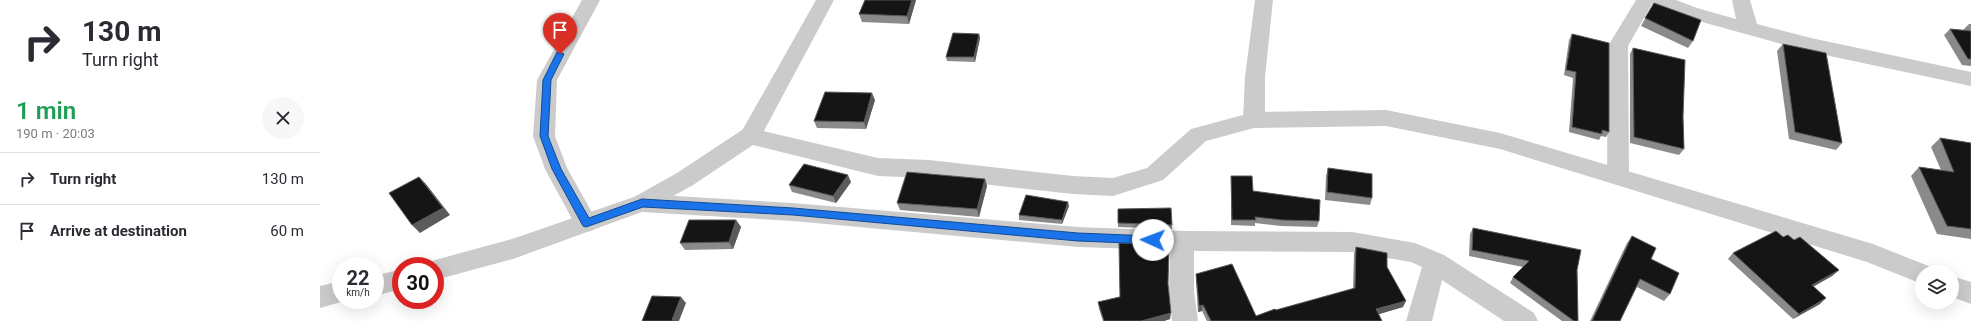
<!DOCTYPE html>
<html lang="en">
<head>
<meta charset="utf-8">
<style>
	:root { --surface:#fff; --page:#f7f7f7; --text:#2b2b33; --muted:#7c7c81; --line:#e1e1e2 }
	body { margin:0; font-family:Roboto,sans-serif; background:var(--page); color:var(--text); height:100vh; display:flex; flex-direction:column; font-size:15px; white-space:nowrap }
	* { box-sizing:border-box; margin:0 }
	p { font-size:13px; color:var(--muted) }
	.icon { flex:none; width:22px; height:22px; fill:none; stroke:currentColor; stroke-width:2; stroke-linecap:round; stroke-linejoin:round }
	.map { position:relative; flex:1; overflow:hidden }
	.side { display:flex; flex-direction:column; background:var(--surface); width:320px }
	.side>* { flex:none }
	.top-card { background:#fff; color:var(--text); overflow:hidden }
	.fabs { position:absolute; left:1595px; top:265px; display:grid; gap:8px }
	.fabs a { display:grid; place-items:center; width:44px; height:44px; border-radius:50%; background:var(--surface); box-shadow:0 4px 16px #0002; font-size:20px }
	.speed { position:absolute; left:12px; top:257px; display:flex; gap:8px; font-size:20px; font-weight:700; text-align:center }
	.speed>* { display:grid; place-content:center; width:52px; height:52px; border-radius:50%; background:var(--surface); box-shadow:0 4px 16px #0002; line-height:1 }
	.speed small { font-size:10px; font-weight:400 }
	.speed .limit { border:6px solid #d22; background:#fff; color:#111 }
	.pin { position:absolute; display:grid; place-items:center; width:34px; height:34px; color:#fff; margin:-41px -17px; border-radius:50% 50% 50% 0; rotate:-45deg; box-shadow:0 0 4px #0007 }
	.pin .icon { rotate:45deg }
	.me { position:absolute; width:44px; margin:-22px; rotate:272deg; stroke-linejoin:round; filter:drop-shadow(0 0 3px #0008) }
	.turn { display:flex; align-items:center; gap:14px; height:84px; padding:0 16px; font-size:18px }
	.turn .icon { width:52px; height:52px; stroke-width:2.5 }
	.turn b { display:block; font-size:28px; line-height:34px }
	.round { display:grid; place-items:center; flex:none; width:42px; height:42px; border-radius:21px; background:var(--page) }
	.overview { display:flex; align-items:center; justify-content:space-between; height:68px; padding:0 16px }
	h1 { font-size:24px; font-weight:600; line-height:30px; color:#1e9e55 }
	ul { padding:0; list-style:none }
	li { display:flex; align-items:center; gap:12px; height:52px; padding:0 16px; border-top:1px solid var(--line) }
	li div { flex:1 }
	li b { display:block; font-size:15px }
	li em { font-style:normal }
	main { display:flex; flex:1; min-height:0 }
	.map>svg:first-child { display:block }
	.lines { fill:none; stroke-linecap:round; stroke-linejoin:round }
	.minor { fill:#cbcbcb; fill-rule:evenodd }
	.tertiary { fill:#cbcbcb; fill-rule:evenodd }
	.wall { fill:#8a8a8a }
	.shaded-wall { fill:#5b5b5b }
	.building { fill:#151515; stroke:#5b5b5b }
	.route { fill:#1a73e8; stroke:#114b97 }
</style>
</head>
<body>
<main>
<section class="side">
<div class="top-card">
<div class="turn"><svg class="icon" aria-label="right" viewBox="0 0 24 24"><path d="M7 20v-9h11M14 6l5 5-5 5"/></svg><div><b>130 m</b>Turn right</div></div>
</div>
<div class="overview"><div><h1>1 min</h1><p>190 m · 20:03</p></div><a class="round"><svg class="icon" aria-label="close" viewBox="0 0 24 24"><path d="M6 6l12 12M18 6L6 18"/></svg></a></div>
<ul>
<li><svg class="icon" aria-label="right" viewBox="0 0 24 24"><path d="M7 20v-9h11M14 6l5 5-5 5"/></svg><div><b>Turn right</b></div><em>130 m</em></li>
<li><svg class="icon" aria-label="arrive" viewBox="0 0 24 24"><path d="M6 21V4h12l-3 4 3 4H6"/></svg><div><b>Arrive at destination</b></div><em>60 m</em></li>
</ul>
</section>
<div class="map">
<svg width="1651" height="321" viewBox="0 0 1651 321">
	<rect width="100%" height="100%" fill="#fff"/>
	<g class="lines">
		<g class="minor">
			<path d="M262,0H280L237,80L235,136L247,168L278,223L274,230L266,232L258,230L225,169L213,136L217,80Z"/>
			<path d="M496,0H514L438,142L430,144L422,142L419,136Z"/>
			<path d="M935,0H953L945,77V120L941,126L934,128L927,126L923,120L925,77Z"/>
			<path d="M1316,0H1356L1377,8L1416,19L1412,0H1430L1437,24L1491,38L1651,72V86L1491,52L1364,17L1332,4L1308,46L1309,176L1306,182L1298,185L1290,182L1287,176L1288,46Z"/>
			<path d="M322,194L473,203L758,227L863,231L1032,232L1095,243L1124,255L1214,313L1218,321H1184L1122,280L1112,321H1086L1102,267L1091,262L1032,252L874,251V291L878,321H852L849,291L850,250L758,247L473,221L322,212L314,209L311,203L314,197Z"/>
		</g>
		<g class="tertiary">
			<path d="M1066,110L1180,133L1553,244L1611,267L1613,272H1602V284L1547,262L1180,149L1066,126L934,128L886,141L843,180L793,196L753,194L609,178L558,176L433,145L373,185L330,209L193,259L115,280V266H105L106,263L115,260L192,239L314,197L357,173L422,130L430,128L558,158L609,160L753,176L793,178L827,168L871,129L934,112Z"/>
			<path d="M81,269V289L55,296V276Z"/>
			<path d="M1632,276L1651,282V304L1632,297Z"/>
			<path d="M21,281V300H28L0,308V286Z"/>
		</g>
	</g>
	<g class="wall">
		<path d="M545,0H596L589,24L542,22L539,14Z"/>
		<path d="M1334,3L1373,41L1368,48L1321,26Z"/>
		<path d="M1649,24H1651V66L1642,65L1624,35L1630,29L1643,30Z"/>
		<path d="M659,34L660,38L655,62L627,61L626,57Z"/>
		<path d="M1252,34L1289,132L1286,137L1281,136L1279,140L1249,132L1253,78L1244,75L1249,40Z"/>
		<path d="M1463,44L1522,143L1516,150L1469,139L1457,51Z"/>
		<path d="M1313,48L1363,117L1364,149L1359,155L1310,143V54Z"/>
		<path d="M555,100L546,129L497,128L494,121Z"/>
		<path d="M1620,138L1651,143V239L1617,234L1591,176L1599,167L1621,170L1611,147Z"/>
		<path d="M1008,168L1052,198L1050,205L1005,200L1006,176Z"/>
		<path d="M911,176L933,191L999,221L997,227L961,226L935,223V226L911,225Z"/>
		<path d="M665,179L667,186L659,217L580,210L577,203Z"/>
		<path d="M531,182L516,203L472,192L469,185Z"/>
		<path d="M749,206L742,224L699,220V215Z"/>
		<path d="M798,209L852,225V229L798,227Z"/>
		<path d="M416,220L421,227L413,249L365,250L360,243Z"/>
		<path d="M1153,228L1257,270L1258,321H1242L1190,283L1193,277L1203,267L1149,256L1150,234Z"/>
		<path d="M1312,236L1331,259L1350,294L1344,301L1317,287L1300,321H1270L1307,243Z"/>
		<path d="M1463,237L1474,240L1519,270L1512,276L1493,287L1500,304L1473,319L1408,259L1413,253Z"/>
		<path d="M1036,247L1067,267L1083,307L1058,314L1062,321H887L882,311L878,312L876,280V274L936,316L1033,289L1034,254Z"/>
		<path d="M848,284L850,319L844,321H783L779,309L778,302Z"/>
	</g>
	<g class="shaded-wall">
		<path d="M592,0H596L589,24L587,16Z"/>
		<path d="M659,34L660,38L655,62L654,57Z"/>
		<path d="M552,93L555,100L546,129L544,122Z"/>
		<path d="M528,175L531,182L516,203L513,196Z"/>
		<path d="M99,177L106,184L130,215L100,233L92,225Z"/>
		<path d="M665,179L667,186L659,217L657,209Z"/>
		<path d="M748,202L749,206L742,224V220Z"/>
		<path d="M416,220L421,227L413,249L409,242Z"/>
		<path d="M1519,270L1512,276L1485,291L1492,285Z"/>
		<path d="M361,297L366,303L359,321L352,320Z"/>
		<path d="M1506,298L1500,304L1473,319L1479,314Z"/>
		<path d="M1086,301L1083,307L1053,316L1056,309Z"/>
		<path d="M883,305L882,311L878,312L879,306Z"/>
		<path d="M851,313L850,319L844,321H821Z"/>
	</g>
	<g class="building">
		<path d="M545,0H592L587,16L539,14Z"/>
		<path d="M1334,3L1381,20L1373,41L1325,18Z"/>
		<path d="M1630,29L1651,31V59H1648Z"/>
		<path d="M633,33L659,34L654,57H626Z"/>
		<path d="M1252,34L1289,43V132L1282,130V134L1252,127L1256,72L1246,70Z"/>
		<path d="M1463,44L1506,53L1522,143L1475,132Z"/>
		<path d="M1313,48L1365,60L1363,117L1364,149L1314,137Z"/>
		<path d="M505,92L552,93L544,122L494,121Z"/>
		<path d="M1620,138L1651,143V229L1627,226L1599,167L1634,172Z"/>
		<path d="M484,164L528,175L513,196L469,185Z"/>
		<path d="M1008,168L1052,174V198L1007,192Z"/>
		<path d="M587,172L665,179L657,209L577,203Z"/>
		<path d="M911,176H932L933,191L1000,200L999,221L962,220L935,217L936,220H912Z"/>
		<path d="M99,177L123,208L92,225L69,193Z"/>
		<path d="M706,195L748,202L742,220L699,215Z"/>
		<path d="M851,208L852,225L798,223V209Z"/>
		<path d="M369,220H416L409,242L360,243Z"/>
		<path d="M1153,228L1261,250L1257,270L1258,321H1254L1193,277L1209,261L1152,250Z"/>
		<path d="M1456,231L1463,237L1468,235L1474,240L1480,237L1519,270L1492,285L1506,298L1479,314L1413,253Z"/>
		<path d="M1312,236L1336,248L1331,259L1359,273L1350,294L1320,279L1300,321H1272Z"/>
		<path d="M799,243L849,244L848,284L851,313L821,321H784L778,302L800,297Z"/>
		<path d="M1036,247L1067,253V267L1086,301L1056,309L1062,321H891L883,305L879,306L876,274L912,264L936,316L955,309L956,310L1035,288Z"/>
		<path d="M332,296L361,297L352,320L358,321H322Z"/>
	</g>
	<path class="route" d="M237,52H240L244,54L231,80L228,136L241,169L269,218L322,199L473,208L758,233L833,236L838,240L833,244L758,241L473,215L323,207L266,227L263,226L232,169L220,136L223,80Z"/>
</svg>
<div class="fabs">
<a><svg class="icon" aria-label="layers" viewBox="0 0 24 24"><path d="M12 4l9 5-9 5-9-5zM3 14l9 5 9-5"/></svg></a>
</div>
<div class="speed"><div>22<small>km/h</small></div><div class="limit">30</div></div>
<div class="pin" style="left:240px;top:54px;background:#d93025"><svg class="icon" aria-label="arrive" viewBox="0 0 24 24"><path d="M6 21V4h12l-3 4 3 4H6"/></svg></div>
<svg class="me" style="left:833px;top:240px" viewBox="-20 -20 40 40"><circle r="19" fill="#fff"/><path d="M0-13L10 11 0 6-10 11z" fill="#1a73e8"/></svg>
</div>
</main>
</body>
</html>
